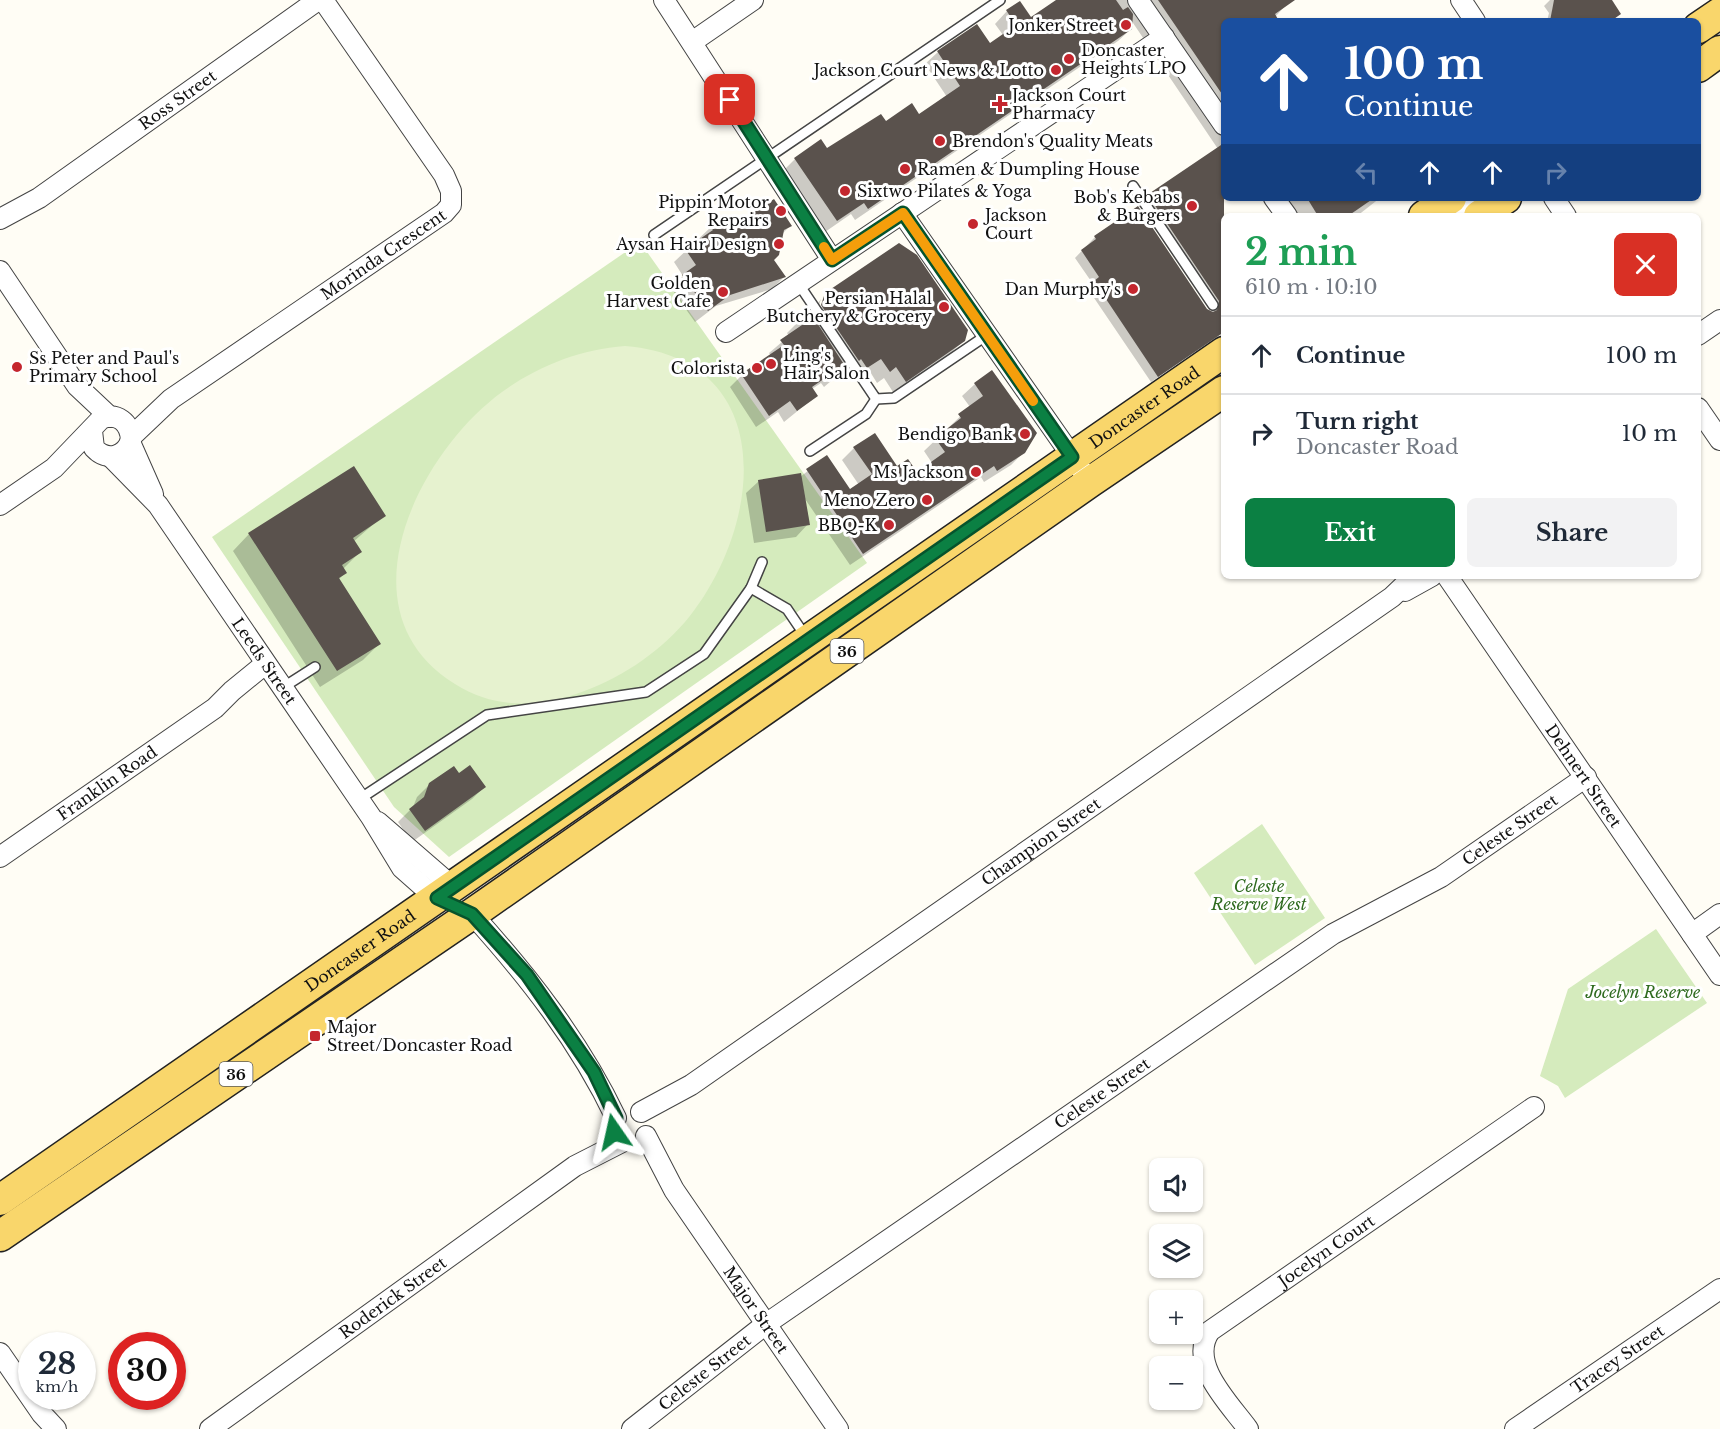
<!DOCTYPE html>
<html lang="en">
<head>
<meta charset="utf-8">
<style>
	:root { --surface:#fff; --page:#f2f2f3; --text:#1f2937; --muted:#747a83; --line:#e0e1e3; --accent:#0b8043 }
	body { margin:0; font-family:"Libre Baskerville",serif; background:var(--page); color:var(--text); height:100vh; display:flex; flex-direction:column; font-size:22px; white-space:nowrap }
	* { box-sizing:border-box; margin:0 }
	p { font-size:20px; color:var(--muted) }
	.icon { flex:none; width:33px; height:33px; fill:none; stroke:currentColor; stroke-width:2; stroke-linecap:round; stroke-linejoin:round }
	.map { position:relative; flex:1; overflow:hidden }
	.details { position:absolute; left:1221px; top:213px; width:480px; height:366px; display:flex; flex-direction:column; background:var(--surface); border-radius:9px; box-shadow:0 2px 4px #0004 }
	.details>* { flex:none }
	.banner { position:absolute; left:1221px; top:18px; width:480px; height:183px; border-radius:9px; box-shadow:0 2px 4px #0004; background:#1a4fa0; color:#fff; overflow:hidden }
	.fabs { position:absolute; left:1149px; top:1158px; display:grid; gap:12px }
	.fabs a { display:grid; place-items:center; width:54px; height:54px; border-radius:9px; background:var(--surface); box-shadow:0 2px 4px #0004; font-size:30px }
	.speed { position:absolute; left:18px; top:1332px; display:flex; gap:12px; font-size:30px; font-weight:700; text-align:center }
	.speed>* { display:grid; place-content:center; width:78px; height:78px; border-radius:50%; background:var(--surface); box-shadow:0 2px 4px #0004; line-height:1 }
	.speed small { font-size:15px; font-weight:400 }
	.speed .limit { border:9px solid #d22; background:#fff; color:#111 }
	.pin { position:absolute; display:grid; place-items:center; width:51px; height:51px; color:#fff; margin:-26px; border-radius:12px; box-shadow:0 3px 9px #0006 }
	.me { position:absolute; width:66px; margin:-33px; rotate:349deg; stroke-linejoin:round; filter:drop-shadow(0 0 4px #0008) }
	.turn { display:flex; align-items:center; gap:21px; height:126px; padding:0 24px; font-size:27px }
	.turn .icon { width:78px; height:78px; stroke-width:2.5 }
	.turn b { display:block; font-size:42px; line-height:51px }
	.lanes { display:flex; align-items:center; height:57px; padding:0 24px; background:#0003; justify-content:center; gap:30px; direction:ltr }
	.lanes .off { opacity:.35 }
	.round { display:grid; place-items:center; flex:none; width:63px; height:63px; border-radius:9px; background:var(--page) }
	.summary { display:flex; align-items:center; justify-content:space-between; height:102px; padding:0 24px }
	h1 { font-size:36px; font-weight:700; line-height:45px; color:#1e9e55 }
	.action { display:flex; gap:12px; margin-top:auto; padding:12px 24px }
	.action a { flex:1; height:69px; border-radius:9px; background:var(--accent); color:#fff; font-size:24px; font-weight:700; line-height:69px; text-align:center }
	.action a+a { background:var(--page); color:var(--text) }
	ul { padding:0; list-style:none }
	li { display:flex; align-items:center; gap:18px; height:78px; padding:0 24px; border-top:2px solid var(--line) }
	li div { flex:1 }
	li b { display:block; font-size:22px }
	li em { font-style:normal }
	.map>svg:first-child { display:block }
	.green { fill:#d5ebbd }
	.pitch { fill:#e6f2cf }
	.shadow { fill:#0003 }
	.building { fill:#5a524d }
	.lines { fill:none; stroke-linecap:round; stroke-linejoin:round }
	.lane-casing { stroke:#444; stroke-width:12 }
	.street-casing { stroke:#444; stroke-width:22 }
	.primary-casing { stroke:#222; stroke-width:33 }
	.lane { stroke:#fff; stroke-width:9 }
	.street { stroke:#fff; stroke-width:20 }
	.primary { stroke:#f9d66b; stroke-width:30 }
	.route-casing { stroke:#07532c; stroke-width:15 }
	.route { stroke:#0b8043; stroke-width:10 }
	.slow { stroke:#f59e0b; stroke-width:10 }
	.poi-dot { fill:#c4262e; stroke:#fff; stroke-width:2 }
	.labels { text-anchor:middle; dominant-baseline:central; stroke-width:6; stroke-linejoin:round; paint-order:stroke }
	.shield { fill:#fff; stroke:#585858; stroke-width:1.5 }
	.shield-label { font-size:15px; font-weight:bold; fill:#111 }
	.poi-label { font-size:16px; fill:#111; stroke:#fff; text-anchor:end }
	.street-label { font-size:16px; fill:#111; stroke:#fff }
	.park-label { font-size:16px; font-style:italic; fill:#2f6b1f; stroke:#fff }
</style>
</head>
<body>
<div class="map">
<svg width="1720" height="1429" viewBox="0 0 1720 1429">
	<rect width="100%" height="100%" fill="#fffdf5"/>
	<g class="green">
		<path d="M640,242L867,563L449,857L394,807L212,537Z"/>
		<path d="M1262,824L1325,918L1255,965L1194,873Z"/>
		<path d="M1656,929L1707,1003L1565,1098L1558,1086L1540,1076L1568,989Z"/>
	</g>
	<path class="pitch" d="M625,346C782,359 763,529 685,622C656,655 618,680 576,694C534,708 493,708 455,684C338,612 418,453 502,392C538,366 581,349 625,346Z"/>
	<g class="shadow">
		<path d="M1058,0H1284L1287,4L1275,17L1278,21H1224L1226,198L1216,205L1224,216V332L1151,382L1088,289L1093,284L1075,258L1095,237L1212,313V309L1143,201L1218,149L1131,20V29L1118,41L855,220L851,214L825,232L783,171L795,159L826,150L886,123L919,116L947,97L925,64L938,52L976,26L989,45L1003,35L995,24L1007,11L1030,19Z"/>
		<path d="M1550,0H1610L1611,21H1547L1549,13L1544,6Z"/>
		<path d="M1267,198H1380L1357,216H1278Z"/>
		<path d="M790,226L782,234L772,260L784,277L772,289L716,306L695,322L671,288L683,276L674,262L711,227L730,230Z"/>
		<path d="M826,294L964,340L951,353L893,392L884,378L877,383L869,370L855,379L849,370L846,372L844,370L824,387L821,383L812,389L816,396L784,422L778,412L756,427L730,387L742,375L771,356L769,353L789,336L787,333L799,321L811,313L821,299L817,311L820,312Z"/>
		<path d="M975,384L1024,452L1011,465L984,482L981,477L850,565L803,496L808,524L796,537L754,543L746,493L759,481L800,477L826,457L850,491L859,485L842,460L854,448L897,468L916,474L932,463L924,451L970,407L962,396Z"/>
		<path d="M384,515L353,542L360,552L343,569L345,573L338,580L379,644L363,660L320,687L233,551L249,534Z"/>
		<path d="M430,784L484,787L472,799L412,842L398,822L413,807L417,797Z"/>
	</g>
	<g class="building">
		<path d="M1056,0H1116L1123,10L1128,7L1133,14L1132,29L868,209L864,203L837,221L794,158L821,139L827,148L881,114L886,121L912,103L919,114L960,86L937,51L977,24L990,43L1016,25L1006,10L1020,1L1031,17Z"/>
		<path d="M1158,0H1295L1275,14L1279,21H1224V97Z"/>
		<path d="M1554,0H1612L1621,14L1611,21H1550Z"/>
		<path d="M1224,143V332L1158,377L1094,281L1099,277L1081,250L1096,239L1094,236L1138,206L1207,309L1213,312L1217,310L1219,301L1150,198L1152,197L1150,193Z"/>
		<path d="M1307,198H1374L1348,216H1318Z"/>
		<path d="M774,199L792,226L784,230L779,255L774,260L786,277L730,295L708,311L682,275L696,265L685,249L713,230L710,226L724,218L730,228Z"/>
		<path d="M899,243L917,255L968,330L965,341L906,382L896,367L890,372L881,359L867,368L861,359L859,361L821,305L825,293Z"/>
		<path d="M810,312L847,369L837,376L834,372L812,387L818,396L797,411L790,401L769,416L741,374L784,345L780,340L802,325L798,320Z"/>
		<path d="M992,370L1037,433L1025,453L997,471L994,466L863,554L806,469L827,455L850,489L872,474L853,447L875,433L897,466L908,459L917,472L945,452L935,438L961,418L958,414L983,396L974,383Z"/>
		<path d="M354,466L386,516L353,538L362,552L342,565L347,573L339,578L381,644L337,671L248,533Z"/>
		<path d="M801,473L810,525L766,532L758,480Z"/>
		<path d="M470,765L486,787L425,831L409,809L424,797L429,783L454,766L459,773Z"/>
	</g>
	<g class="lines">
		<g class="lane-casing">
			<g id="lane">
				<path d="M1133,186L1213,305"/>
				<path d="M654,235L1000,0"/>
				<path d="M798,283L876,399L894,398L987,335"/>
				<path d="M810,451L866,414L876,399"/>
				<path d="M751,588L787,609L806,637"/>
				<path d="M282,688L315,667"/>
				<path d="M358,800L487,715L646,692L704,654L751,588L762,562"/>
			</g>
		</g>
		<g class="street-casing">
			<g id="street">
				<path d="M664,0L832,260"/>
				<path d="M1138,0L1224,125"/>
				<path d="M1461,0L1475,21"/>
				<path d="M692,42L753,0"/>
				<path d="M1274,198L1287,216"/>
				<path d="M1554,198L1566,216"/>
				<path d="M902,213L1090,482"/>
				<path d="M1454,216L1490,202"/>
				<path id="s1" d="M0,219L39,198L318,0"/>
				<path d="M0,271L77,386L110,417"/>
				<path d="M726,332L1164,37"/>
				<path d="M1698,335L1720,320"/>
				<path d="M1698,408L1720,440"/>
				<path id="s2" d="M131,437L171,399L444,213L451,205V191L444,175L323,0"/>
				<path d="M130,442L153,494"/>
				<path id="s3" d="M111,457L158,505L371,817L402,868L437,899"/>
				<path d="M0,505L54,468L101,419C117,412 130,422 131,440C125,457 107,462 94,448L92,431"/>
				<path id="s4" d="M1447,576L1720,975"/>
				<path d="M1405,591L1432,576"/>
				<path d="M378,822L453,887"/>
				<path id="s5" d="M0,857L215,708L232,691L265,664"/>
				<path d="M472,914C528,976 580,1042 616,1118"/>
				<path d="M1692,934L1720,914"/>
				<path id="s6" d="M641,1112L691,1085L1392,597L1414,576"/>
				<path id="s7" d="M646,1136L674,1190L838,1429"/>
				<path d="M0,1353L42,1414L56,1429"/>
				<path id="s8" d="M210,1429L575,1166L622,1142"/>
				<path id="s9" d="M632,1429L766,1324L1333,934L1441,877L1586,777"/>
				<path id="s10" d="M1248,1429C1230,1404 1187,1363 1210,1331L1534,1107"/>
				<path id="s11" d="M1515,1429L1720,1289"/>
			</g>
		</g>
		<g class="primary-casing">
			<g id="primary">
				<path d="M1698,28L1720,13"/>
				<path d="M1698,67L1720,51"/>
				<path d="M1424,216L1451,198"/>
				<path d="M1479,216L1506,198"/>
				<path id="s12" d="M0,1200L1224,352"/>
				<path d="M0,1236L472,914L1090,482L1224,391"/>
			</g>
		</g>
		<use href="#lane" class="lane"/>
		<use href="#street" class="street"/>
		<use href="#primary" class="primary"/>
	</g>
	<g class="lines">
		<g class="route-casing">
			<path id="route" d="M614,1132L616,1118L594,1072L527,975L472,914L437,898L1072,457L903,213L832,260L730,100"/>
		</g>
		<use href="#route" class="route"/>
		<path class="slow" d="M824,247L832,260L903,213L1033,401"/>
	</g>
	<g class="poi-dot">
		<circle cx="1126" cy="25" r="6"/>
		<circle cx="1069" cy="59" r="6"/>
		<circle cx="1056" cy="70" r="6"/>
		<path d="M997 95h6v6h6v6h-6v6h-6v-6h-6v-6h6z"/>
		<circle cx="940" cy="141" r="6"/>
		<circle cx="905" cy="169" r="6"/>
		<circle cx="845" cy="191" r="6"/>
		<circle cx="1192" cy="206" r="6"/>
		<circle cx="781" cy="211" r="6"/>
		<circle cx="973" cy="224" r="6"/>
		<circle cx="779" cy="244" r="6"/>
		<circle cx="1133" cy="289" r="6"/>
		<circle cx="723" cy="292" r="6"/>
		<circle cx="944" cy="307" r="6"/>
		<circle cx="771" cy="364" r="6"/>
		<circle cx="17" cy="367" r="6"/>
		<circle cx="757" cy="368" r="6"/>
		<circle cx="1025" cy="434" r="6"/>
		<circle cx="976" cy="472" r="6"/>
		<circle cx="927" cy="500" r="6"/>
		<circle cx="889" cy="525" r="6"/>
		<rect x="309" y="1030" width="12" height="12" rx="3"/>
	</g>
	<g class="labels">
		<g class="shield">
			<rect x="830.5" y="639" width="33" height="24" rx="4.5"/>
			<rect x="219.5" y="1062" width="33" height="24" rx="4.5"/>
		</g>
		<g class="shield-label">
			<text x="847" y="651">36</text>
			<text x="236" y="1074">36</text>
		</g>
		<g class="poi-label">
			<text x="1114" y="25">Jonker Street</text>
			<text x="1081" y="50" text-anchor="start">Doncaster<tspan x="1081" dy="18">Heights LPO</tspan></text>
			<text x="1044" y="70">Jackson Court News &amp; Lotto</text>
			<text x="1012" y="95" text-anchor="start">Jackson Court<tspan x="1012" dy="18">Pharmacy</tspan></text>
			<text x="952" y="141" text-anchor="start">Brendon's Quality Meats</text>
			<text x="917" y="169" text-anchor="start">Ramen &amp; Dumpling House</text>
			<text x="857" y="191" text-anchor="start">Sixtwo Pilates &amp; Yoga</text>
			<text x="1180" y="197">Bob's Kebabs<tspan x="1180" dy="18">&amp; Burgers</tspan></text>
			<text x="769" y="202">Pippin Motor<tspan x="769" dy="18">Repairs</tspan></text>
			<text x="985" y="215" text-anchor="start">Jackson<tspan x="985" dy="18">Court</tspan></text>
			<text x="767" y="244">Aysan Hair Design</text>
			<text x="711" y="283">Golden<tspan x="711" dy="18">Harvest Cafe</tspan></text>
			<text x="1121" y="289">Dan Murphy's</text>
			<text x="932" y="298">Persian Halal<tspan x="932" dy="18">Butchery &amp; Grocery</tspan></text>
			<text x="783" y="355" text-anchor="start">Ling's<tspan x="783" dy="18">Hair Salon</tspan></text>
			<text x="29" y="358" text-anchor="start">Ss Peter and Paul's<tspan x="29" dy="18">Primary School</tspan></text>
			<text x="745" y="368">Colorista</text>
			<text x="1013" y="434">Bendigo Bank</text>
			<text x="964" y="472">Ms Jackson</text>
			<text x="915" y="500">Meno Zero</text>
			<text x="877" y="525">BBQ-K</text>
			<text x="327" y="1027" text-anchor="start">Major<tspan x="327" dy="18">Street/Doncaster Road</tspan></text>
		</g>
		<g class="street-label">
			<text stroke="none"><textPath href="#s1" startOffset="214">Ross Street</textPath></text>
			<text stroke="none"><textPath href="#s2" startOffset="312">Morinda Crescent</textPath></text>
			<text stroke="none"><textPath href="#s12" startOffset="1392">Doncaster Road</textPath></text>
			<text stroke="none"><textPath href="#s3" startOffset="256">Leeds Street</textPath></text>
			<text stroke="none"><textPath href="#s4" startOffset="242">Dehnert Street</textPath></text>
			<text stroke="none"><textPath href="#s5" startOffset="130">Franklin Road</textPath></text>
			<text stroke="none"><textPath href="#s9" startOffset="1064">Celeste Street</textPath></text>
			<text stroke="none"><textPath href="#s6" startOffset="483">Champion Street</textPath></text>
			<text stroke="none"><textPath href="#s12" startOffset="438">Doncaster Road</textPath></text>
			<text stroke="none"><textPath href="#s9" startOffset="578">Celeste Street</textPath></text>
			<text stroke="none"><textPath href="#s10" startOffset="254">Jocelyn Court</textPath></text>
			<text stroke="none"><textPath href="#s8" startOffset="225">Roderick Street</textPath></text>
			<text stroke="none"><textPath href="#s7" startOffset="206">Major Street</textPath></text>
			<text stroke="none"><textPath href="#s11" startOffset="124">Tracey Street</textPath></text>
			<text stroke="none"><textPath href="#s9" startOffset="92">Celeste Street</textPath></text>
		</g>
		<g class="park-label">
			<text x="1259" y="886">Celeste<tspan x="1259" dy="18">Reserve West</tspan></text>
			<text x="1643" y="992">Jocelyn Reserve</text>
		</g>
	</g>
</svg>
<div class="fabs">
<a><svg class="icon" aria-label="sound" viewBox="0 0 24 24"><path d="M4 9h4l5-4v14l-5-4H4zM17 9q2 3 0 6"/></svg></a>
<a><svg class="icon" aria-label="layers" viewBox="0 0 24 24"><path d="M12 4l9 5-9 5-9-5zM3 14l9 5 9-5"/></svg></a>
<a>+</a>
<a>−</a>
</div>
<div class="speed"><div>28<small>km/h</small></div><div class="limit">30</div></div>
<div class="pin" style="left:730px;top:100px;background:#d93025"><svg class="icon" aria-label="arrive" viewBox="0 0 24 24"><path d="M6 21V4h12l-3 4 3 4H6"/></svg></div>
<svg class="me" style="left:614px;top:1132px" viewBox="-20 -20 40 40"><path d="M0-17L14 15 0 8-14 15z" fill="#0b8043" stroke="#fff" stroke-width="4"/></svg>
<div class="banner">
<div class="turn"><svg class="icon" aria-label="ahead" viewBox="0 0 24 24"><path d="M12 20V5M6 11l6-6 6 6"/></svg><div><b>100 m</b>Continue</div></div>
<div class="lanes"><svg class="icon off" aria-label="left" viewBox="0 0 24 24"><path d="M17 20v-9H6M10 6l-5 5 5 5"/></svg><svg class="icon" aria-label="ahead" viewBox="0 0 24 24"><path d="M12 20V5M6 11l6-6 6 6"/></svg><svg class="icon" aria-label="ahead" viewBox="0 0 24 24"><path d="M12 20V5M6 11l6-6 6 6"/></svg><svg class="icon off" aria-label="right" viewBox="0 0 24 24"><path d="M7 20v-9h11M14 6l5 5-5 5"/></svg></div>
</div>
<section class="details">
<div class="summary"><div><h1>2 min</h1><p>610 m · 10:10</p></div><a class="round" style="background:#d93025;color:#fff"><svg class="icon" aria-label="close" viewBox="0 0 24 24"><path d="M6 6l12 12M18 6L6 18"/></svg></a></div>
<ul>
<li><svg class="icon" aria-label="ahead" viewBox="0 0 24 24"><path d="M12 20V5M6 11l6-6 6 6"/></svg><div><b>Continue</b></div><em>100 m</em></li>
<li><svg class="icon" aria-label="right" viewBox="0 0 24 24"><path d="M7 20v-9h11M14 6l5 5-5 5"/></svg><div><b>Turn right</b><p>Doncaster Road</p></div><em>10 m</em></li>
</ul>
<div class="action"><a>Exit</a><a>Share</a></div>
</section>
</div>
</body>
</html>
